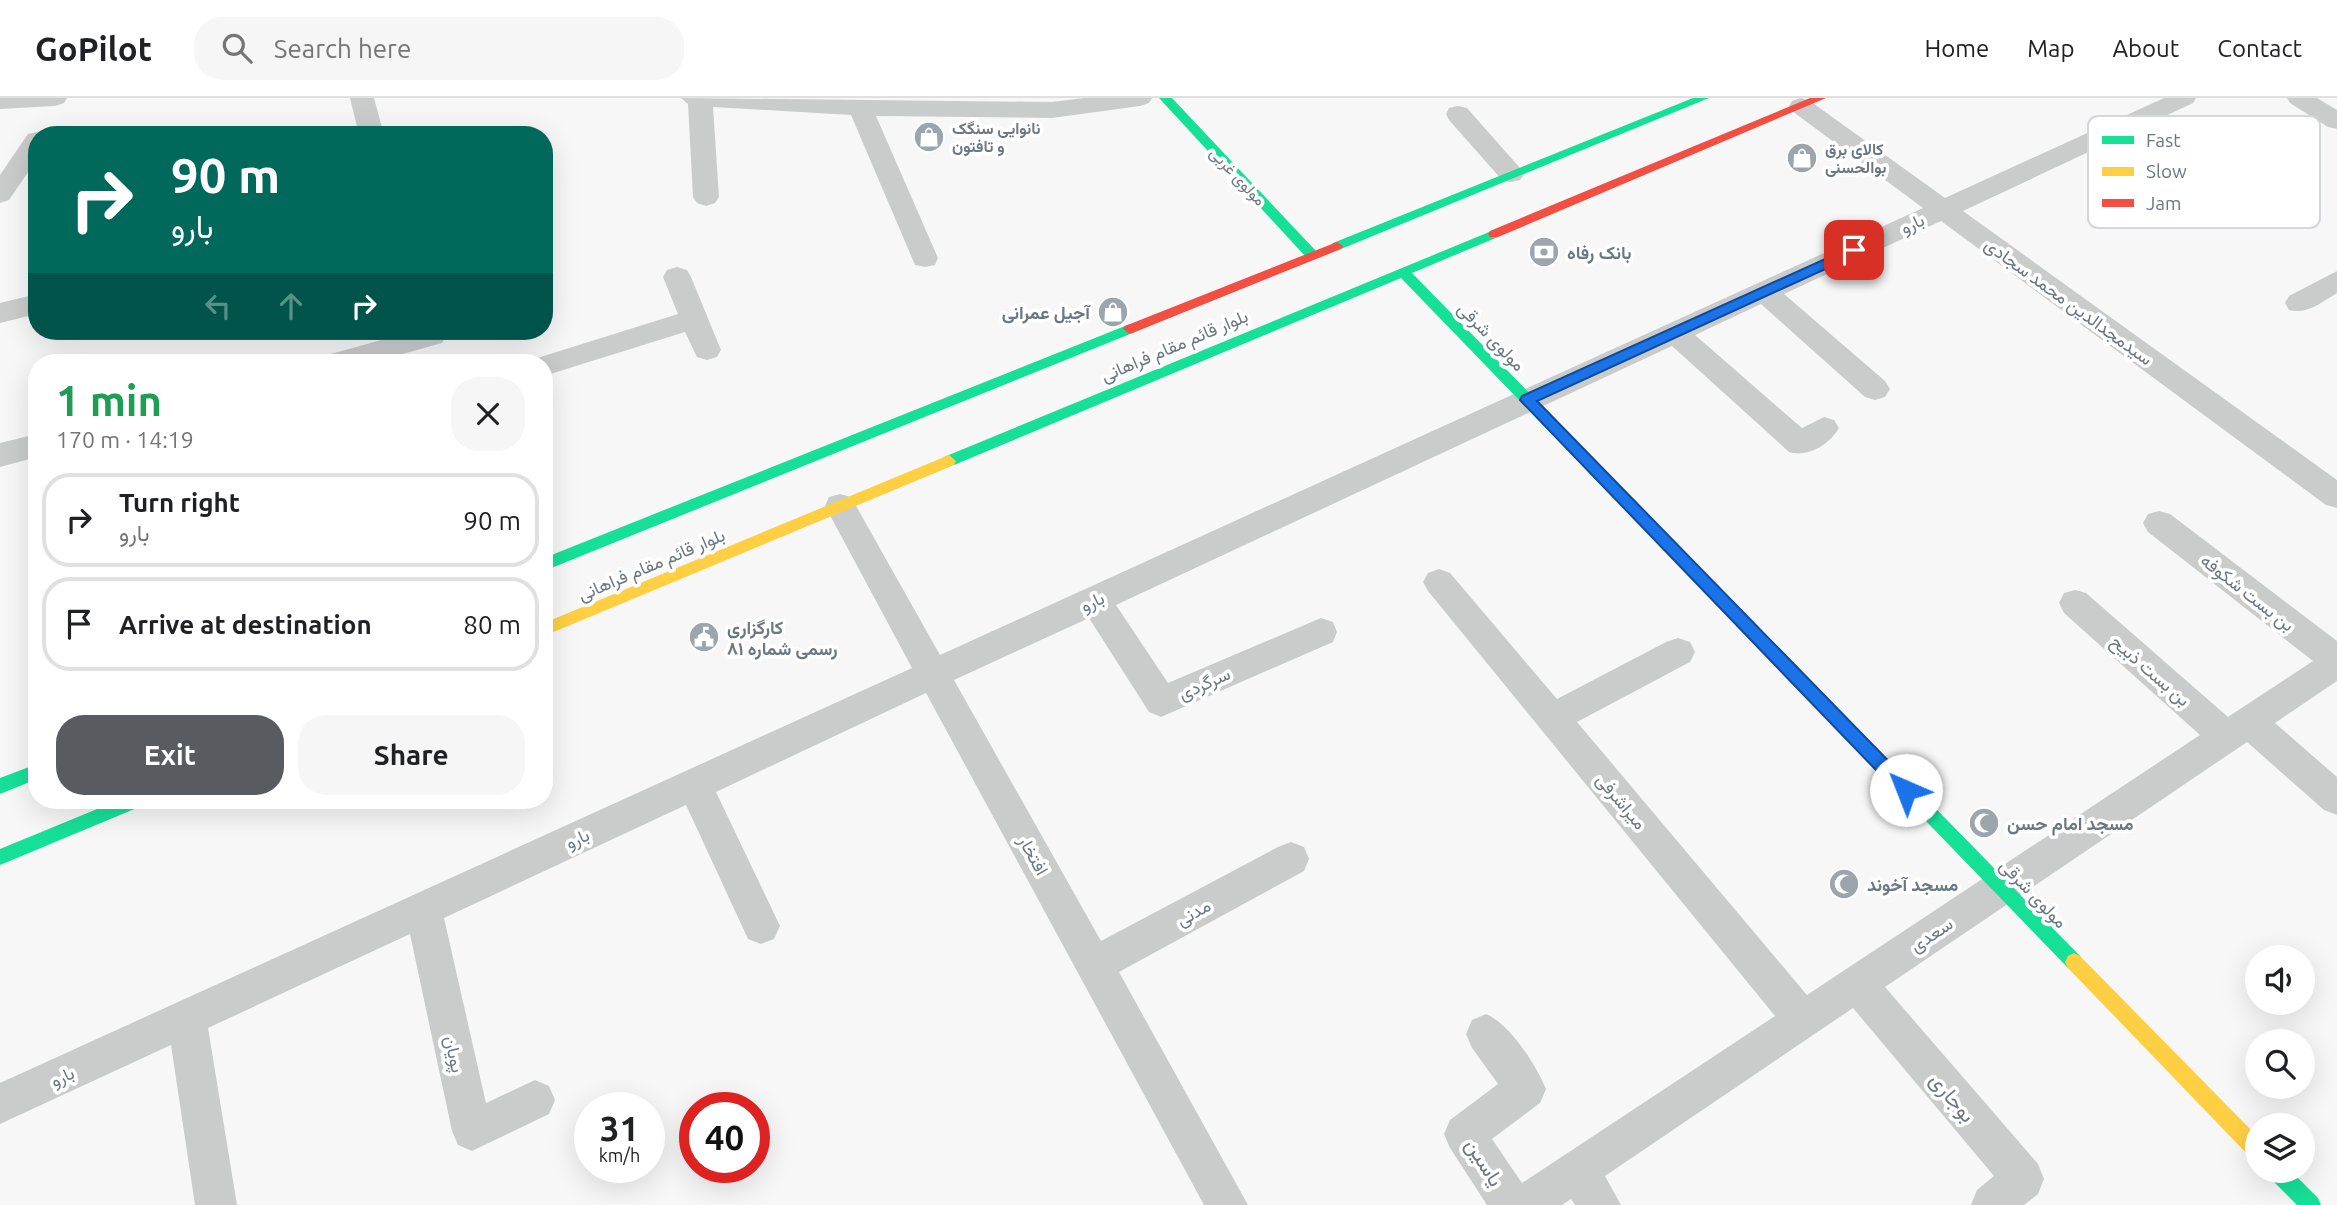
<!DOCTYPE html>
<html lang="en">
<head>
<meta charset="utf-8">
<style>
	:root { --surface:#fff; --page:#f6f6f6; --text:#202124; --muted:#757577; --line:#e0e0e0; --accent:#585c61 }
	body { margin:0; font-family:Ubuntu,Vazirmatn,sans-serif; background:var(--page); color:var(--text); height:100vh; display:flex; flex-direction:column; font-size:26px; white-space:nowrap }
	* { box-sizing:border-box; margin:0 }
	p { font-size:23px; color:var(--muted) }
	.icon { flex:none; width:38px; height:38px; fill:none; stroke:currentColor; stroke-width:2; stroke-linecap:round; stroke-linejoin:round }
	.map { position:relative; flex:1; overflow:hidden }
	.sheet { position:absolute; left:28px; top:256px; width:525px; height:455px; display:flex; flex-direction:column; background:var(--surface); border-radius:28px; box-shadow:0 7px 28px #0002 }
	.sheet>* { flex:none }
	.hud { position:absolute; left:28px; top:28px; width:525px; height:214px; border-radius:28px; box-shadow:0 7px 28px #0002; background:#00695c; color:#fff; overflow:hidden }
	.fabs { position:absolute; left:2245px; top:847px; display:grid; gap:14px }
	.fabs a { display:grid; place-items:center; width:70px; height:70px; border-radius:50%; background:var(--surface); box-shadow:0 7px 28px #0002; font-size:35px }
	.speed { position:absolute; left:574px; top:994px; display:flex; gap:14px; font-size:35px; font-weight:700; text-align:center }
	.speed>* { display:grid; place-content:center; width:91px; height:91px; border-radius:50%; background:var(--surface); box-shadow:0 7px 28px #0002; line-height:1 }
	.speed small { font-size:18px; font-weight:400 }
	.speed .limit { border:10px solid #d22; background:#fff; color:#111 }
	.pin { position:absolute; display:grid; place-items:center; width:60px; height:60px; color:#fff; margin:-30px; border-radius:14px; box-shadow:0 4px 10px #0006 }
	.me { position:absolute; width:77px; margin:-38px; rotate:316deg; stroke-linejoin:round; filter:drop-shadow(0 0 5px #0008) }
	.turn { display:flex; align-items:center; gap:24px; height:147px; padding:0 28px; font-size:32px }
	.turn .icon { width:91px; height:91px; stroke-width:2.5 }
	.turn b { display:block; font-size:49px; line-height:60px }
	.lanes { display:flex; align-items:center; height:66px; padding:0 28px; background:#0003; justify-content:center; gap:35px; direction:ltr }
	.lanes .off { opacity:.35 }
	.round { display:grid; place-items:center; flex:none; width:74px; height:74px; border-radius:28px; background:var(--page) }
	.headline { display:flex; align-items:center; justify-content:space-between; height:119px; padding:0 28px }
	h1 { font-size:42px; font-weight:700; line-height:52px; color:#1e9e55 }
	.button { display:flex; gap:14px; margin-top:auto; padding:14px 28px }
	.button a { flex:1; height:80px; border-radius:28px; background:var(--accent); color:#fff; font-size:28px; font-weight:700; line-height:80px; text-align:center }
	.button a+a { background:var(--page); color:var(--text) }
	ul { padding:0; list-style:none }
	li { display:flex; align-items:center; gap:21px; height:94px; margin:0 14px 10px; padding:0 14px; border:4px solid var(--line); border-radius:28px }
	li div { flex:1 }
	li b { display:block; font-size:26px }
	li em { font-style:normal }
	header { display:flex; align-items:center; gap:42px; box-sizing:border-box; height:98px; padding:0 35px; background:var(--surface); border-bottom:2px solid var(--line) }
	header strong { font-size:33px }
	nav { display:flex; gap:38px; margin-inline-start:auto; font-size:24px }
	.search { width:490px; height:63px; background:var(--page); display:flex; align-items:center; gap:18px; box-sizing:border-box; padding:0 24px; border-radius:28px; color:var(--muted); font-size:26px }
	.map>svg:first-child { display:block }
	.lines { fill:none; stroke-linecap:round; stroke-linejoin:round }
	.street { fill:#cacccc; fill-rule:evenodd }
	.fast { fill:#16e098; fill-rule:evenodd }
	.slow { fill:#ffcf43; fill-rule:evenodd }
	.jam { fill:#f24e42; fill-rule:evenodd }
	.route { fill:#1a73e8; stroke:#114b97; stroke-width:2 }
	.labels { text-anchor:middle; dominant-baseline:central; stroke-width:7; stroke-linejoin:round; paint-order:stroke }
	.far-poi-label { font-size:16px; font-weight:bold; fill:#6b7884; stroke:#fff; text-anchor:start }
	.far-street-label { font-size:16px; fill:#6b7884; stroke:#fff }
	.street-label { font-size:18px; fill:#6b7884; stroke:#fff }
	.poi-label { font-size:18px; font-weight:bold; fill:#6b7884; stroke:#fff; text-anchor:start }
	.near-street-label { font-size:21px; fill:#6b7884; stroke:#fff }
	.key { fill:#fff; stroke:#d3d6da; stroke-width:2 }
	.key-label { font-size:19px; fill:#6b7884 }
</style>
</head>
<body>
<header>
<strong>GoPilot</strong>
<div class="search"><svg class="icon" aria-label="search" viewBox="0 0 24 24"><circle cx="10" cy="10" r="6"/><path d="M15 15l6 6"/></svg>Search here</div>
<nav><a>Home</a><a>Map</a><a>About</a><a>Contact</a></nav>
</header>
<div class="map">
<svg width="2337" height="1107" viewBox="0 0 2337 1107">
	<rect width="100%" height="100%" fill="#f7f7f7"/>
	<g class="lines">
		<g class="street">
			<path d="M0,0H67L64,5L55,8L0,11Z"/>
			<path d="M350,0H374L384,37H359Z"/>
			<path d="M681,0L1052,4L1084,0H1152L1149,5L1140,8L1052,20L876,18L938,160L935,167L925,169L915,167L912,160L851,17L713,9L719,99L715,105L706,108L697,105L693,99L688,6Z"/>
			<path d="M1801,0L1810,3L1945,100L2164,0H2196L2193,5L1963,113L2337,382V410L2326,407L1941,123L1784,196L1885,283L1890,291L1885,299L1875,302L1865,299L1761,206L1695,237L1802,330L1824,319L1834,322L1839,330C1830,346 1808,360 1789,354L1672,248L1116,507L1168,585L1321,520L1333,524L1337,534L1333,544L1161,619L1149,614L1089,520L954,582L1101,843L1278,749L1291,744L1304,749L1309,761L1304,773L1119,874L1248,1107H1204L926,595L716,694L780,828L774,841L761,846L748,841L686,707L444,820L486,1005L535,982L549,988L555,1002L549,1016L472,1053L458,1047L452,1033L410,836L208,930L237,1107H195L171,947L0,1026V985L912,570L825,408L829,399L840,396L851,399L940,557L1923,110L1792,13L1789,8L1792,3Z"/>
			<path d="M2287,0H2317L2337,12V31L2328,29L2290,5Z"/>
			<path d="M1458,8L1467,10L1520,70L1524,76L1520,82L1511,84L1502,82L1449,22L1446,16L1449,10Z"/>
			<path d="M37,34L46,37H37V61L9,102L0,105V77L28,36Z"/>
			<path d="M677,169L687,172L691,179L721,252L717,259L707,262L697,259L685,234L544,278V264H532L534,261L678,216L663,179L667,172Z"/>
			<path d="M2337,173V195C2322,204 2307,217 2289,212L2285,205L2289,198Z"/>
			<path d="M37,196V216L0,225V205Z"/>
			<path d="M414,233H443L446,238L442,245L374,264H323L327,257Z"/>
			<path d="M37,336V359L0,369V345Z"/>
			<path d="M2159,413L2170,416L2337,543V583L2275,625L2337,679V717L2324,712L2247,644L1885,889L2038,1066L2044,1081L2038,1096L2024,1107H1971L1977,1092L1994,1078L1853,910L1605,1078L1621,1107H1575L1571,1101L1562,1107H1487L1450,1050L1444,1036L1450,1022L1498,986L1472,950L1466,936L1472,922L1486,916C1510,926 1536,967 1546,991L1540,1005L1492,1041L1522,1085L1775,918L1428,493L1423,484L1428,475L1439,471L1450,475L1557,601L1666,544L1678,540L1690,544L1695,554L1690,564L1577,624L1807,897L2200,637L2064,515L2059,505L2064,495L2075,492L2086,495L2228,619L2313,563L2148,434L2143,425L2148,416Z"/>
		</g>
		<g class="fast">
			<path d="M1159,0H1172L1316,153V159H1306Z"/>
			<path d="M1693,0H1709L1341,151H1333L1331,148L1333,145Z"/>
			<path d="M1494,132L1498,133V139L1412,175L2080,858L2083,864L2080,870L2074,873L2068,870L1401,180L954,367H944L942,363L944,359Z"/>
			<path d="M1130,226L1135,228V234L544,473V460Z"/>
			<path d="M37,666V681L0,696V680Z"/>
			<path d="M119,702H146L144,707L0,767V751Z"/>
			<path d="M2267,1073H2291L2318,1100L2321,1107H2297L2270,1080Z"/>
		</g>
		<g class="slow">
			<path d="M949,357L956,363L954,367L544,538V525Z"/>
			<path d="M2074,855L2080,858L2258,1039V1063L2251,1060L2068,870L2065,864L2068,858Z"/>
		</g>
		<g class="jam">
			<path d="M1810,0H1826L1498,139H1490L1488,136L1490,133Z"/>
			<path d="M1337,144L1343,148L1341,151L1135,234L1130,236L1123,231L1125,228Z"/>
		</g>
	</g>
	<path class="route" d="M1854,148L1858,149V156L1537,303L1912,687L1915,692L1912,697L1906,700L1900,697L1520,302L1522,298Z"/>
	<defs>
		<g id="shop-disc" transform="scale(1.575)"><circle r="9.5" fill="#9ca4ac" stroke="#fff"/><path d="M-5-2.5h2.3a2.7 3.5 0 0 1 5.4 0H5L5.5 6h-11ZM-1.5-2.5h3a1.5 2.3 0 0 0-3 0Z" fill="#fff"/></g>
		<g id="bank-disc" transform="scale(1.575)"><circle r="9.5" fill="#9ca4ac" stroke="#fff"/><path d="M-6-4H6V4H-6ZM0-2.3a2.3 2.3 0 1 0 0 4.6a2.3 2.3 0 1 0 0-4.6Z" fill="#fff"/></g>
		<g id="civic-disc" transform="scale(1.575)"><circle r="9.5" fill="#9ca4ac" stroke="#fff"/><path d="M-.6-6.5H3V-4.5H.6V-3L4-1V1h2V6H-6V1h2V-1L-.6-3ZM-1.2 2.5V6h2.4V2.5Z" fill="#fff"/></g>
		<g id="mosque-disc" transform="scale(1.575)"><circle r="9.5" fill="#9ca4ac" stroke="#fff"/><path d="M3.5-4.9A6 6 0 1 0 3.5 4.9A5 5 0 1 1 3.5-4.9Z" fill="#fff"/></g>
	</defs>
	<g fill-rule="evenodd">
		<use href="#shop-disc" x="929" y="39"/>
		<use href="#shop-disc" x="1802" y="60"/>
		<use href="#bank-disc" x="1544" y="154"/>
		<use href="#shop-disc" x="1113" y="214"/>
		<use href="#civic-disc" x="704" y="539"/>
		<use href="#mosque-disc" x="1984" y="725"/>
		<use href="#mosque-disc" x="1844" y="786"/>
	</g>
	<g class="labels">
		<g class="far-poi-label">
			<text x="952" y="30">نانوایی سنگک<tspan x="952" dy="18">و تافتون</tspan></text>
			<text x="1825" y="51">کالای برق<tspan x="1825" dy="18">بوالحسنی</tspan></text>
		</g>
		<g class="far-street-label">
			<text transform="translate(1238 78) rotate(47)">مولوی غربی</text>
		</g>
		<g class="street-label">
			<text transform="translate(1912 125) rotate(-25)">بارو</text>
			<text transform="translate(2069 203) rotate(36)">سیدمجدالدین محمد سجادی</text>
			<text transform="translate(1492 238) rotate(46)">مولوی شرقی</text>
			<text transform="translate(1174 247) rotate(-23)">بلوار قائم مقام فراهانی</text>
			<text transform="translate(651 466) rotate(-23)">بلوار قائم مقام فراهانی</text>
			<text transform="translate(2248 494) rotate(38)">بن بست شکوفه</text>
			<text transform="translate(1092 503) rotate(-25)">بارو</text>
			<text transform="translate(2151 572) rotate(41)">بن بست ذبیح</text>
			<text transform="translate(1204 585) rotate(-24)">سرگردی</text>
			<text transform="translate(1622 703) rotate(50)">میراشرفی</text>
			<text transform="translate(577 740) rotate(-25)">بارو</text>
			<text transform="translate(1034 757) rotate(61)">افتخار</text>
			<text transform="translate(2034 795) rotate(46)">مولوی شرقی</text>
			<text transform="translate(1193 814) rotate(-29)">مدنی</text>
			<text transform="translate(1931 836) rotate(-34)">سعدی</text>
			<text transform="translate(455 956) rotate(77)">پویان</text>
			<text transform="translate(62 978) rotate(-25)">بارو</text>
		</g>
		<g class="poi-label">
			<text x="1567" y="154">بانک رفاه</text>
			<text x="1090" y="214" text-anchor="end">آجیل عمرانی</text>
			<text x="727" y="529">کارگزاری<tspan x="727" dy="21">رسمی شماره ۸۱</tspan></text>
			<text x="2007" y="725">مسجد امام حسن</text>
			<text x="1867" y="786">مسجد آخوند</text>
		</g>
		<g class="near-street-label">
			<text transform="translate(1953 999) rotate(50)">بوجاری</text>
			<text transform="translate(1485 1064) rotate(58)">یاسین</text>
		</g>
	</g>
	<rect x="2088" y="18" width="232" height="112" rx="10" class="key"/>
	<rect x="2102" y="38" width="32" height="8" fill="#16e098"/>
	<rect x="2102" y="69" width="32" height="9" fill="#ffcf43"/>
	<rect x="2102" y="101" width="32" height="8" fill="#f24e42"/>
	<g class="key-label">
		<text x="2146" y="49">Fast</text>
		<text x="2146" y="80">Slow</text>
		<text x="2146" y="112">Jam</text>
	</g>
</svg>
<div class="fabs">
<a><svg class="icon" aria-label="sound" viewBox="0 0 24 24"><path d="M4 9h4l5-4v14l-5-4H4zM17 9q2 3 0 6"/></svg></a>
<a><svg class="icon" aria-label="search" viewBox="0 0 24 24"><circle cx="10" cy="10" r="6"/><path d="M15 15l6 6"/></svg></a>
<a><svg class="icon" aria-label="layers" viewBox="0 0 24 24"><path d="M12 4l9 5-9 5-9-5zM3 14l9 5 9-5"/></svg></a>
</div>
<div class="speed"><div>31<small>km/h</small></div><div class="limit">40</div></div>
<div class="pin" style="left:1854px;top:152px;background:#d93025"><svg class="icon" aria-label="arrive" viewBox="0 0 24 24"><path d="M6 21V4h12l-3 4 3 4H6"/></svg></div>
<svg class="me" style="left:1906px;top:692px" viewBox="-20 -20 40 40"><circle r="19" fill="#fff"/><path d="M0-13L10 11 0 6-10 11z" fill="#1a73e8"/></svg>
<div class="hud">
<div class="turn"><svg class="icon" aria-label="right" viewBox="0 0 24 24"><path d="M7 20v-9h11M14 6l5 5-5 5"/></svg><div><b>90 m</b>بارو</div></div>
<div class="lanes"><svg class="icon off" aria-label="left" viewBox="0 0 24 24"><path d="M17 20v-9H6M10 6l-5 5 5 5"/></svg><svg class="icon off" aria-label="ahead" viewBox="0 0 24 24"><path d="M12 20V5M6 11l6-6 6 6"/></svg><svg class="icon" aria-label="right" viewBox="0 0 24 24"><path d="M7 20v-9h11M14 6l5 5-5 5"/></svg></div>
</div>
<section class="sheet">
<div class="headline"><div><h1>1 min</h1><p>170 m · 14:19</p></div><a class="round"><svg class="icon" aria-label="close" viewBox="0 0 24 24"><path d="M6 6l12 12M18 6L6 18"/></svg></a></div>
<ul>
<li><svg class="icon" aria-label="right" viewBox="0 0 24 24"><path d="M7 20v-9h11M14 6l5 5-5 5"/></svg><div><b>Turn right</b><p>بارو</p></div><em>90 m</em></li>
<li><svg class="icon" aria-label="arrive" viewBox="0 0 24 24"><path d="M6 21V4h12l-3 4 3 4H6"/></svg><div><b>Arrive at destination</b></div><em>80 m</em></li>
</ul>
<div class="button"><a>Exit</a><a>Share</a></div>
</section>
</div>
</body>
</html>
